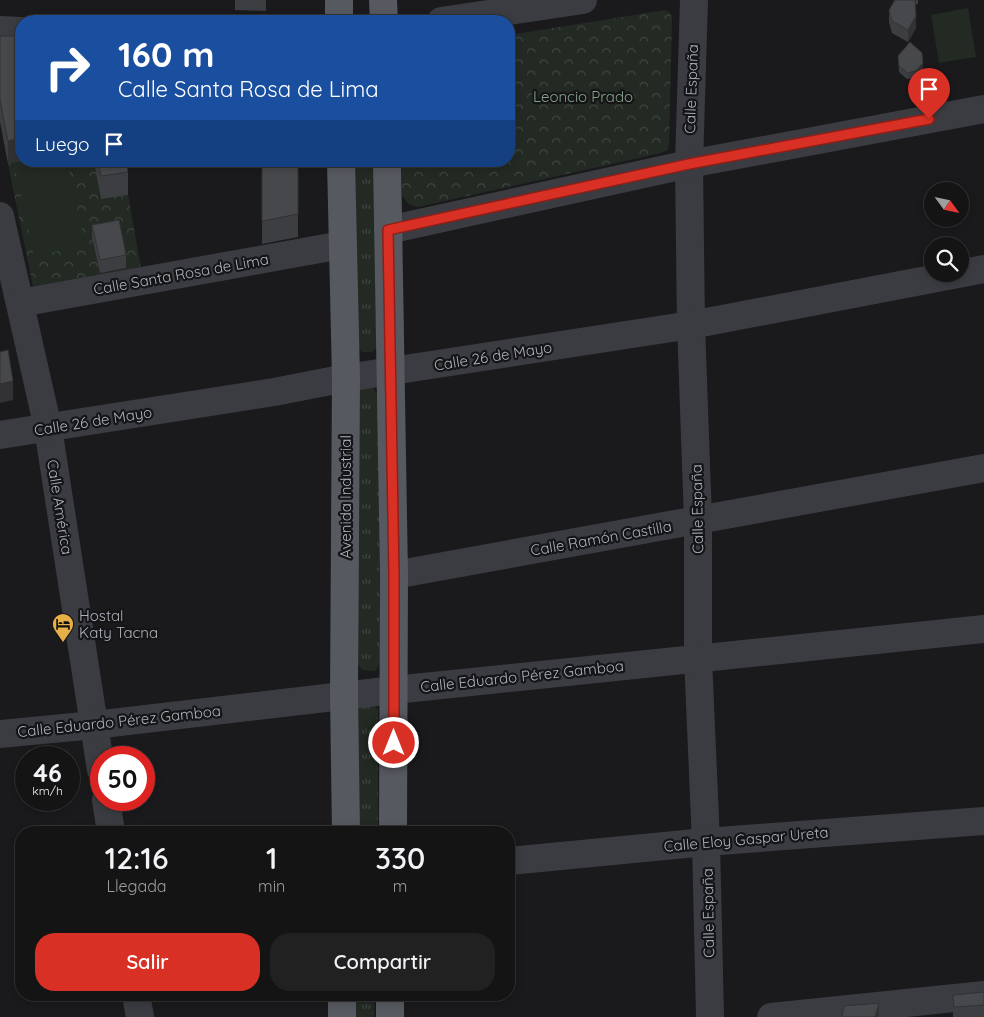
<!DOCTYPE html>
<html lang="es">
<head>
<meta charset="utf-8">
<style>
	:root { --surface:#141415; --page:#212122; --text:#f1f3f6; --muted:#9d9ea0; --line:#333334; --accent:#d93025 }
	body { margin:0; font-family:Quicksand,sans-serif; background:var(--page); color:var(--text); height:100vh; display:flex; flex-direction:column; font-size:19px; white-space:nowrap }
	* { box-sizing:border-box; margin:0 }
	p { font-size:16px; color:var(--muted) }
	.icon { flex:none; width:28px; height:28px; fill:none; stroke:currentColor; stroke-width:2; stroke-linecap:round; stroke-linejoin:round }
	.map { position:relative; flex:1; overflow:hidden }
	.drawer { position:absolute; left:15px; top:826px; width:500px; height:175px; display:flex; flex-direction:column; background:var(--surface); border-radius:20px; box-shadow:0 2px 8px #0003,0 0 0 1px var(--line) }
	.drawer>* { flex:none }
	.banner { position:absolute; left:15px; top:15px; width:500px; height:152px; border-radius:20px; box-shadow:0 2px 8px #0003,0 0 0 1px var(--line); background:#1a4fa0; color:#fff; overflow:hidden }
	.needle { width:32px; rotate:123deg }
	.fabs { position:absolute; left:924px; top:182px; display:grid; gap:10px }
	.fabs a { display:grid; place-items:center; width:45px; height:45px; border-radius:50%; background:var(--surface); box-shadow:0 2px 8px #0003,0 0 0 1px var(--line); font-size:25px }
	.speed { position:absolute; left:15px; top:746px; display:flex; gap:10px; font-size:25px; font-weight:700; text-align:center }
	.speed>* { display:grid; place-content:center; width:65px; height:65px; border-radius:50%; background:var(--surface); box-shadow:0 2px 8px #0003,0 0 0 1px var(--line); line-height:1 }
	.speed small { font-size:12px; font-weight:400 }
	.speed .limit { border:8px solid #d22; background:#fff; color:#111 }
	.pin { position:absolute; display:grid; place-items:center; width:42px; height:42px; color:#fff; margin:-51px -21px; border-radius:50% 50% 50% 0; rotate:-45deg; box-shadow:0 0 5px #0007 }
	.pin .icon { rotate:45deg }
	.me { position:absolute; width:55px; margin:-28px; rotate:0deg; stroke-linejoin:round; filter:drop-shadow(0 0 4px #0008) }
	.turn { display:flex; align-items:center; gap:18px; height:105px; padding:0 20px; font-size:22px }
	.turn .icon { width:65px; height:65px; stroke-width:2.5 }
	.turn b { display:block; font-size:35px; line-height:42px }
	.then { display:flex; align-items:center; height:48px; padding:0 20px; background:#0003; gap:10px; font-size:19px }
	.eta { display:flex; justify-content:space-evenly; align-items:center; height:85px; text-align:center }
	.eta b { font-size:30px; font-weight:600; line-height:35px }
	.cta { display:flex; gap:10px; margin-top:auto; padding:10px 20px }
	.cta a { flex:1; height:58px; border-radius:20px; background:var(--accent); color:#fff; font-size:20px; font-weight:600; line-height:58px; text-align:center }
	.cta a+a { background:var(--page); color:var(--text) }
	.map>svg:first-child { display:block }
	.grass { fill:url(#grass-tufts) }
	.forest { fill:url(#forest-crowns) }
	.garden { fill:#222a23 }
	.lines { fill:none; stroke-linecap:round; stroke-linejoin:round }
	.minor { stroke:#3b3c41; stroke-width:28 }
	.major { stroke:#575960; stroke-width:28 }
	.wall { fill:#3d3e41 }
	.shaded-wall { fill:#323235 }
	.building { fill:#47484c; stroke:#323235 }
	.route-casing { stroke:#8d1f18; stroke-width:12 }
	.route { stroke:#d93025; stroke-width:9 }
	.labels { text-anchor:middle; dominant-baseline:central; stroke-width:4.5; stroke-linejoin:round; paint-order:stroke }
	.street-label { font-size:15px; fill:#adb2bb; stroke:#151517 }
	.park-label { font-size:15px; fill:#86a488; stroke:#151517 }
	.poi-label { font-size:15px; fill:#adb2bb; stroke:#151517; text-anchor:start }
</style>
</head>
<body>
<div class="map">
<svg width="984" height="1017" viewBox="0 0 984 1017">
	<defs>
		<pattern id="grass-tufts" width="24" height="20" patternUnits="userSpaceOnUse" patternTransform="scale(1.25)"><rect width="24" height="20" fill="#222a23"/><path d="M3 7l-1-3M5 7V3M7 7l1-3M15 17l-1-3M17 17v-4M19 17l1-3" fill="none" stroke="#3f4641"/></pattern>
		<pattern id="forest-crowns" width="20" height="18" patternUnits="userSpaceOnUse" patternTransform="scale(1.25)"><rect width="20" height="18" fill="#222a23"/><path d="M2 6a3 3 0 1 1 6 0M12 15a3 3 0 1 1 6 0" fill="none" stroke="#3f4641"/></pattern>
	</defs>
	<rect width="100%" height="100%" fill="#1a1a1c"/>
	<g class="grass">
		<path d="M352,161H374L378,346L372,352H362L356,345Z"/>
		<path d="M360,386H372L379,397L380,663L375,671L362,670L358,664L354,393Z"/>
		<path d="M359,704L374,705L378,710V832H358L354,715Z"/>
		<path d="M354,995H375L374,1017H353Z"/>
	</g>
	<g class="forest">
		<path d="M666,10L671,14L672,20L669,145L667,150L661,153L418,207L409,204L402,196V161H509V35Z"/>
		<path d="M21,161H122L141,268L33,286L8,164Z"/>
	</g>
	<g class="garden">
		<path d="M968,8L976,57L939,63L931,15Z"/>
		<path d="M67,161L85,245L34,256L16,172Z"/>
	</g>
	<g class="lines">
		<g class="minor">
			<path d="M694,0L689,164L691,325L698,520V658L706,842L710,1017"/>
			<path d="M441,21L583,0"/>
			<path d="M0,30L21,31"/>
			<path d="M0,216L48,428L101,770"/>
			<path d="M388,230L689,164L984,109"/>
			<path d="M20,303L342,245"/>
			<path d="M0,435L274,392L346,378L691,325L984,269"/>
			<path d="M394,575L984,468"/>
			<path d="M0,734L94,725L394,690L984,629"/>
			<path d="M106,800L111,832"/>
			<path d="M509,861L706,842L984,821"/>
			<path d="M136,995L140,1017"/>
			<path d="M771,1017L984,995"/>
		</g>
		<g class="major">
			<path d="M339,0V21"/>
			<path d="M383,0L384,21"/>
			<path d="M341,161L346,378L344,695L346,832"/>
			<path d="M387,161L394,575L393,832"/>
			<path d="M342,1017V995"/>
			<path d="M390,1017V995"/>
		</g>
	</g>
	<g class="wall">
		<path d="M235,0H266V11L235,10Z"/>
		<path d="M895,0H918V4H915L916,28L908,42L892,33L889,22V10Z"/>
		<path d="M0,36H21V161L8,164L0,122Z"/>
		<path d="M898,56L923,70L916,78L907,79L899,72Z"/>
		<path d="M94,161H126L128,172V195L101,199Z"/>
		<path d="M262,161H298V237L262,244Z"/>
		<path d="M92,225L126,255V268L100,273L92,237Z"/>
		<path d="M984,992V1017H953V995Z"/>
	</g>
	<g class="shaded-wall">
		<path d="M916,16V28L908,42V30Z"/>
		<path d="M923,63V70L916,78V71Z"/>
		<path d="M21,138V161L8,164V141Z"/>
		<path d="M13,381V400L0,403V384Z"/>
		<path d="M879,1003V1017H875Z"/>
	</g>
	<g class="building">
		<path d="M895,0H915L916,16L908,30L892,21L889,10Z"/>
		<path d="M0,36H21V138L8,141L0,100Z"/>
		<path d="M910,42L922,53L923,63L916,71L907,73L899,66L898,56Z"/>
		<path d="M98,161H126L128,172L101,176Z"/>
		<path d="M262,161H298V214L262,221Z"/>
		<path d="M119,220L126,255L100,260L92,225Z"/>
		<path d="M8,350L13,381L0,384V352Z"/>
		<path d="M984,992V1005L954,1007L953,995Z"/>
		<path d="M879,1003L875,1017H842L844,1006Z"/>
	</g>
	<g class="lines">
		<g class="route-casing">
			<path id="route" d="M394,743V575L388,230L689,164L929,119"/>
		</g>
		<use href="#route" class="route"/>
	</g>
	<defs>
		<g id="hotel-pin" transform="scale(1.125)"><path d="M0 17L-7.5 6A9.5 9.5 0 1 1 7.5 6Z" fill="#e6af48" stroke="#151517"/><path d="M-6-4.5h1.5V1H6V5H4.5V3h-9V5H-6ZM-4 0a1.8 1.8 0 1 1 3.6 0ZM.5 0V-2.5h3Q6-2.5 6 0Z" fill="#111"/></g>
	</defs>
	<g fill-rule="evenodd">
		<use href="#hotel-pin" x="63" y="624"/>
	</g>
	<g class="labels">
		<g class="street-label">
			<text transform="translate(691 89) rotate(-88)">Calle España</text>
			<text transform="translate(181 274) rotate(-10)">Calle Santa Rosa de Lima</text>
			<text transform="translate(493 356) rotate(-9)">Calle 26 de Mayo</text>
			<text transform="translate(93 421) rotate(-9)">Calle 26 de Mayo</text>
			<text transform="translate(345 497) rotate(-90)">Avenida Industrial</text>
			<text transform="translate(60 507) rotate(81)">Calle América</text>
			<text transform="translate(697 509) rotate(-91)">Calle España</text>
			<text transform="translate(601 538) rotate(-10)">Calle Ramón Castilla</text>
			<text transform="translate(522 676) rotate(-6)">Calle Eduardo Pérez Gamboa</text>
			<text transform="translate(119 721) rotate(-6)">Calle Eduardo Pérez Gamboa</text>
			<text transform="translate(746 839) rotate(-5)">Calle Eloy Gaspar Ureta</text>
			<text transform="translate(708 913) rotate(-91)">Calle España</text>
		</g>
		<g class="park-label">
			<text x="583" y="96">Leoncio Prado</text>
		</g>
		<g class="poi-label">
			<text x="79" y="615">Hostal<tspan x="79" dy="17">Katy Tacna</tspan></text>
		</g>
	</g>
</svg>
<div class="fabs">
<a><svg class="needle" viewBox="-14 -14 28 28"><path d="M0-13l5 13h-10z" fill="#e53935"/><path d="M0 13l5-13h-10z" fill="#9d9ea0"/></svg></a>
<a><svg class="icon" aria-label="search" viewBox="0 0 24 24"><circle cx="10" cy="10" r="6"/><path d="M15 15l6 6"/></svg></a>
</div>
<div class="speed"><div>46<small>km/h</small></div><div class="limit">50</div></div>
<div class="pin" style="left:929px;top:119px;background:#d93025"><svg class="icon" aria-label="arrive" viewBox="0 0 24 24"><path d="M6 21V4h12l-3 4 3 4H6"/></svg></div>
<svg class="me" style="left:394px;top:743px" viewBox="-20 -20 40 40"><circle r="17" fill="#d93025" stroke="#fff" stroke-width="3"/><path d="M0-11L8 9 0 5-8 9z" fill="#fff"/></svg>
<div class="banner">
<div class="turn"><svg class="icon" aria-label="right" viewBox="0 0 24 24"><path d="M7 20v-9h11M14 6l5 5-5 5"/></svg><div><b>160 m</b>Calle Santa Rosa de Lima</div></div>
<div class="then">Luego<svg class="icon" aria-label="arrive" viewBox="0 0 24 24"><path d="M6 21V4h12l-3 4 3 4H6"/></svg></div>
</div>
<section class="drawer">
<div class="eta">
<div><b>12:16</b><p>Llegada</p></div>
<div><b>1</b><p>min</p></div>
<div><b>330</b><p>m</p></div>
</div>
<div class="cta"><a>Salir</a><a>Compartir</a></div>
</section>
</div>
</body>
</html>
